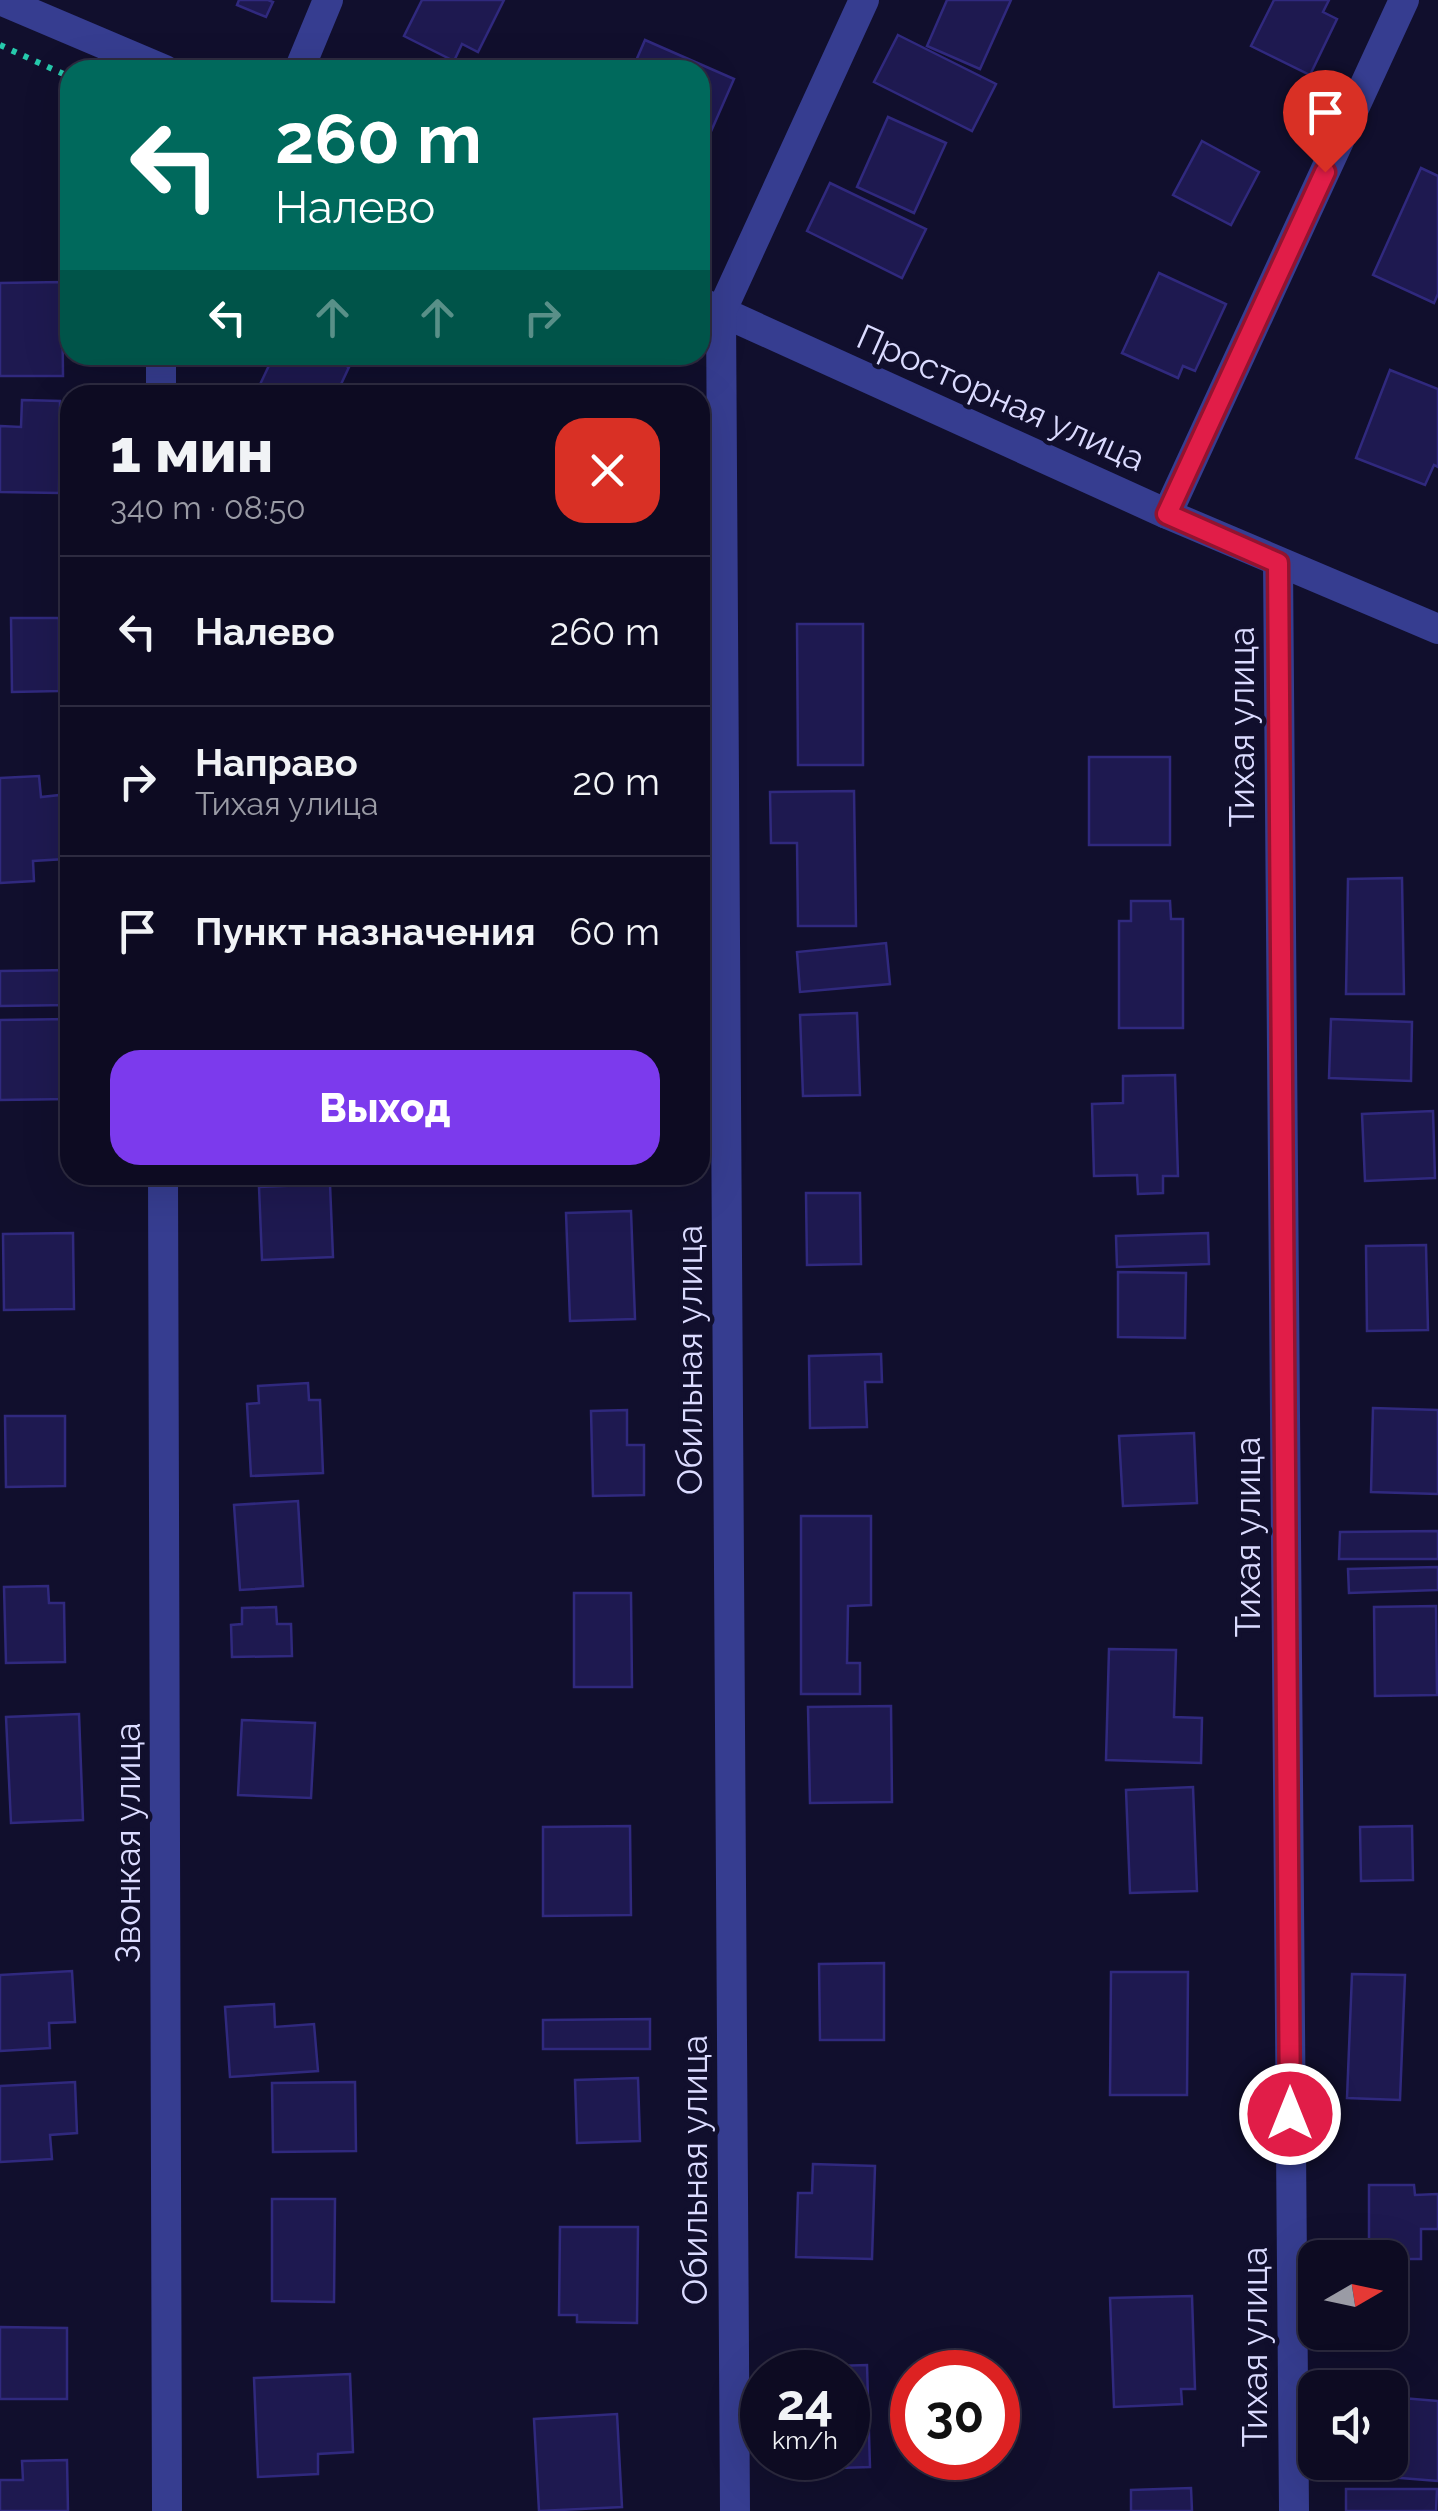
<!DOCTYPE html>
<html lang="ru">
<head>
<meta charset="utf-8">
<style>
  body { margin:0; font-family:Raleway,sans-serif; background:#16142a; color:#f1f3f6; height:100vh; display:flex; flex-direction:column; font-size:38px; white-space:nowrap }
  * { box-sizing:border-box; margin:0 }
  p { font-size:32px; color:#9a9ba5 }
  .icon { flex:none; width:55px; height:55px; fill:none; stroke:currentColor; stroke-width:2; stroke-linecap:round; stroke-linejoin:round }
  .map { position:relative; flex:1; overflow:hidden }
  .panel { position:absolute; left:60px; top:385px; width:650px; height:800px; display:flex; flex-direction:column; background:#0d0b22; border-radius:30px; box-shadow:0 10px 40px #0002,0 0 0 2px #2d2b40 }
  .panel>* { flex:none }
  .top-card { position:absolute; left:60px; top:60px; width:650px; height:305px; border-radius:30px; box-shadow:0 10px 40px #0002,0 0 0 2px #2d2b40; background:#00695c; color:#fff; overflow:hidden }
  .needle { width:65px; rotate:81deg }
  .controls { position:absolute; left:1298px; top:2240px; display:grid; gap:20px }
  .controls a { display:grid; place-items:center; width:110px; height:110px; border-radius:20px; background:#0d0b22; box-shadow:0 10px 40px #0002,0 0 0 2px #2d2b40; font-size:50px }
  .speed { position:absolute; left:740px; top:2350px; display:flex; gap:20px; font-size:50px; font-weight:700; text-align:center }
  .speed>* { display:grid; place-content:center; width:130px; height:130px; border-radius:50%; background:#0d0b22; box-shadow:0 10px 40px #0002,0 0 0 2px #2d2b40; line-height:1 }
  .speed small { font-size:25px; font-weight:400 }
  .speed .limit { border:15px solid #d22; background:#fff; color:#111 }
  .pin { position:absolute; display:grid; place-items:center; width:85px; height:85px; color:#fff; margin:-102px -42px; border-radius:50% 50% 50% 0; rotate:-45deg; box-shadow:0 0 10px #0007 }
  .pin .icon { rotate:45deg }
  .me { position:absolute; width:110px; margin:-55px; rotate:0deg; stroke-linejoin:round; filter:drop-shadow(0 0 8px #0008) }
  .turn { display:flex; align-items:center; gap:35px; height:210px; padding:0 50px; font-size:45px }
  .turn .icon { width:130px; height:130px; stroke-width:2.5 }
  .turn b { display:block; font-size:70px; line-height:85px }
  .lanes { display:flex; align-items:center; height:95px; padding:0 50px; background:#0003; justify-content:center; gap:50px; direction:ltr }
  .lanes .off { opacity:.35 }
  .round { display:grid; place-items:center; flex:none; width:105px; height:105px; border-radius:30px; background:#16142a }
  .summary { display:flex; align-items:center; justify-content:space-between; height:170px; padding:0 50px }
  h1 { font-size:60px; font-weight:800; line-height:75px }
  .button { display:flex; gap:20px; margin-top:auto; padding:20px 50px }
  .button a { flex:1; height:115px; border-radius:30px; background:#7c3aed; color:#fff; font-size:40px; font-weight:800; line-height:115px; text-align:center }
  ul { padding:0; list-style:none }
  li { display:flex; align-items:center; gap:30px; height:150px; padding:0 50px; border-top:2px solid #2d2b40 }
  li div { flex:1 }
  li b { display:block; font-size:38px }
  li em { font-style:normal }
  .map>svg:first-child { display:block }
  .building { fill:#1e1950; stroke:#30297e; stroke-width:2.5 }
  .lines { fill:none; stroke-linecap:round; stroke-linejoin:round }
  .path { stroke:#26c9ac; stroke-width:6; stroke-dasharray:5 8; stroke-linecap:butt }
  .street { stroke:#363d90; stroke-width:30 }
  .route-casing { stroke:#92132f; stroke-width:25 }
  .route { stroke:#e11d48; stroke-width:18 }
  .labels { text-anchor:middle; stroke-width:9; stroke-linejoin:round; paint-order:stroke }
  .street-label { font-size:35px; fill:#dbdbff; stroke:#110f2d }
</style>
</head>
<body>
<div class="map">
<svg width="1438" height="2511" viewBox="0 0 1438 2511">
  <rect width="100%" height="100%" fill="#110f2d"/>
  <g class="building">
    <polygon points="239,0 268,0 273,2 266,17 237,5"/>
    <polygon points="422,0 504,0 478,52 462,44 454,61 404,36"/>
    <polygon points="947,0 1011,0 980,69 927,46"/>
    <polygon points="1274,0 1329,0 1323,12 1337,19 1310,75 1251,46"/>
    <polygon points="898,35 996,84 972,131 874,82"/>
    <polygon points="645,40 734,79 702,152 700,70 632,70"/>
    <polygon points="888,117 946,143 914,213 857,187"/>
    <polygon points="1202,141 1259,172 1231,225 1173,195"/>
    <polygon points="1421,168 1438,176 1438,294 1434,303 1373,275"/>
    <polygon points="830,183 926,229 902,278 807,231"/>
    <polygon points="1159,273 1226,304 1195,371 1183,366 1178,378 1122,353"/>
    <polygon points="62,282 63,376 0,376 0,283"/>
    <polygon points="274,355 323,355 349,367 336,395 255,395"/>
    <polygon points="1390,370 1438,389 1438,467 1434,465 1425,485 1356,458"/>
    <polygon points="22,400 60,401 59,493 0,492 0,426 21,427"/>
    <polygon points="11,618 59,618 59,691 12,692"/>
    <polygon points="797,624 863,624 863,765 798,765"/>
    <rect x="1089" y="757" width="81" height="88"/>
    <polygon points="39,776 41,797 60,795 65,859 33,861 34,881 0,883 0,778"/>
    <polygon points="854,791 856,926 798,926 797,843 771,843 770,792"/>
    <polygon points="1402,878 1404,994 1346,994 1348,879"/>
    <polygon points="1131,901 1170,901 1171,919 1183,919 1183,1028 1119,1028 1119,921 1131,921"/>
    <polygon points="886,943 890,984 800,992 797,952"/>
    <polygon points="70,970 70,1005 0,1006 0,971"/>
    <polygon points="857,1013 860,1095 803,1096 800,1015"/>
    <polygon points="70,1019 70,1099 0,1100 0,1020"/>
    <polygon points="1331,1019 1412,1022 1411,1081 1329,1078"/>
    <polygon points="1175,1075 1178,1176 1163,1176 1163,1193 1138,1194 1137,1175 1094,1176 1092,1104 1123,1103 1123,1076"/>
    <polygon points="1433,1111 1435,1178 1365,1181 1362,1114"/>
    <polygon points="330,1184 333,1257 262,1260 259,1187"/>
    <polygon points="806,1193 860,1193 861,1264 807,1265"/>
    <polygon points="631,1211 635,1319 570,1321 566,1213"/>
    <polygon points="73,1233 74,1309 4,1310 3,1234"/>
    <polygon points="1208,1233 1209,1264 1117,1267 1116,1236"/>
    <polygon points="1426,1245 1428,1330 1367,1331 1366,1246"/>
    <polygon points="1118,1272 1186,1273 1185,1338 1118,1337"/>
    <polygon points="881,1354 882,1382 865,1382 867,1427 810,1428 809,1356"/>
    <polygon points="308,1383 309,1400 320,1400 323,1473 251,1476 247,1404 259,1403 258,1386"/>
    <polygon points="1373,1408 1438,1410 1438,1494 1371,1492"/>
    <polygon points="627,1410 627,1445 644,1445 644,1495 593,1496 591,1411"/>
    <polygon points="5,1416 65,1416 65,1486 6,1487"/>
    <polygon points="1194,1433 1197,1503 1123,1506 1119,1436"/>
    <polygon points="298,1501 303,1586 240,1590 234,1505"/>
    <polygon points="801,1516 871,1516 871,1605 848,1606 847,1663 860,1663 860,1694 801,1694"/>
    <polygon points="1438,1531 1438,1559 1339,1559 1340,1532"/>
    <polygon points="1438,1567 1438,1590 1349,1593 1348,1569"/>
    <polygon points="48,1586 49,1603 64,1603 65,1662 6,1663 4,1587"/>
    <polygon points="574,1593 631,1593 632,1687 574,1687"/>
    <polygon points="1436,1606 1437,1695 1375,1696 1374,1607"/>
    <polygon points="276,1607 277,1624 291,1624 292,1656 232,1657 231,1625 242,1624 242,1608"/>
    <polygon points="1109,1649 1176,1650 1174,1717 1202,1718 1201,1763 1106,1760"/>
    <polygon points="891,1706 892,1802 810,1803 808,1707"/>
    <polygon points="79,1714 83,1820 11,1823 6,1717"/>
    <polygon points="242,1720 315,1723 311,1798 238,1795"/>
    <polygon points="1193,1787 1197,1891 1130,1893 1126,1790"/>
    <polygon points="630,1826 631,1915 543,1916 543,1827"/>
    <polygon points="1412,1826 1413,1880 1361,1881 1360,1827"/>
    <polygon points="884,1963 884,2040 820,2040 819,1964"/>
    <polygon points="72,1971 75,2022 49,2023 50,2048 0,2051 0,1975"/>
    <polygon points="1111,1972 1188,1972 1187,2095 1110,2095"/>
    <polygon points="1352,1974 1405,1975 1400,2100 1347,2098"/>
    <polygon points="274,2004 275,2027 314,2024 318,2071 230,2077 225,2007"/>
    <polygon points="650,2019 650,2049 543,2049 543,2020"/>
    <polygon points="638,2078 640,2141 577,2143 575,2080"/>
    <polygon points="75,2082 77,2133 50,2135 52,2159 0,2162 0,2086"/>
    <polygon points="355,2082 356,2151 273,2152 272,2083"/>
    <polygon points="813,2164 875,2166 872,2259 796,2257 798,2193 812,2193"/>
    <polygon points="1369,2185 1414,2185 1415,2195 1438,2194 1438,2229 1421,2229 1421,2259 1407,2259 1407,2298 1390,2298 1390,2258 1369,2258"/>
    <polygon points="272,2199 335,2199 334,2302 272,2301"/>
    <polygon points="560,2227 638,2227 637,2323 577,2322 577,2315 559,2315"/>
    <polygon points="1192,2296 1195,2389 1181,2389 1182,2404 1114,2407 1110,2298"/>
    <polygon points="0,2327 67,2328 67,2399 0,2399"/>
    <polygon points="867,2365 870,2467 806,2469 806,2458 848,2458 848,2372 803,2372 802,2367"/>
    <polygon points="350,2374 353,2452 318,2454 318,2474 258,2477 254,2378"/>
    <polygon points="1390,2397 1438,2401 1438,2481 1376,2476 1377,2462 1390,2462"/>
    <polygon points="617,2414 622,2507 539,2511 534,2419"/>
    <polygon points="67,2460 68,2511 0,2511 0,2480 23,2480 22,2461"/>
    <polygon points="1191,2488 1192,2511 1131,2511 1131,2490"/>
    <polygon points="1346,2489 1437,2489 1436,2511 1346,2511"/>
  </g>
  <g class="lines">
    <polyline class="path" points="0,45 70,77"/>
    <g class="street">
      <polyline points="0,0 165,70"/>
      <polyline points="299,70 328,0"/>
      <polyline points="700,302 1167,514 1438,629"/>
      <polyline points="161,355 161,395"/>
      <polyline points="1167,514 1404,0"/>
      <polyline points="1278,563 1294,2511"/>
      <polyline points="163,1175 167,2511"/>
      <polyline points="735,2511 721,312 864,0"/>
    </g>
  </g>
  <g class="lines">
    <g class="route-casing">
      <polyline id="route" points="1290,2114 1278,563 1167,514 1325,172"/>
    </g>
    <use href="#route" class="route"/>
  </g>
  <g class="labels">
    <g class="street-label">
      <text transform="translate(1001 398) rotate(24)" y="12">Просторная улица</text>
      <text transform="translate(1242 727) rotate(-90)" y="12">Тихая улица</text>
      <text transform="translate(690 1360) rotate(-90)" y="12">Обильная улица</text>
      <text transform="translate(1248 1537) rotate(-90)" y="12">Тихая улица</text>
      <text transform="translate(128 1843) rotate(-90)" y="12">Звонкая улица</text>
      <text transform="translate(695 2170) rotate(-90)" y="12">Обильная улица</text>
      <text transform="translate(1255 2347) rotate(-90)" y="12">Тихая улица</text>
    </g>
  </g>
</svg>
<div class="controls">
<a><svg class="needle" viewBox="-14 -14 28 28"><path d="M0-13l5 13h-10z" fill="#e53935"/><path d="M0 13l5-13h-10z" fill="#9a9ba5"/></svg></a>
<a><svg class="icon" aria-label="sound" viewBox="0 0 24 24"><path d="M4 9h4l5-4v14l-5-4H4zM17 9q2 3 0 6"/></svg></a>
</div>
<div class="speed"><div>24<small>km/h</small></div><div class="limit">30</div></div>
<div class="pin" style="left:1325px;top:172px;background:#d93025"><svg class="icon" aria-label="arrive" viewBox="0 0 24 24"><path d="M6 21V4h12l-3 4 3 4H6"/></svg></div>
<svg class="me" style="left:1290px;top:2114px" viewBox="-20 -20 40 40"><circle r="17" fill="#e11d48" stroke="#fff" stroke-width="3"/><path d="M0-11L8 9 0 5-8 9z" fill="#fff"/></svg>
<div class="top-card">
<div class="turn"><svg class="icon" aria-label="left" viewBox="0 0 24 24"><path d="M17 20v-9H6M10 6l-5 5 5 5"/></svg><div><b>260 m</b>Налево</div></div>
<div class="lanes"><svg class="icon" aria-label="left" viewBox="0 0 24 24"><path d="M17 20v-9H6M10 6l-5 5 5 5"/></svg><svg class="icon off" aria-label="ahead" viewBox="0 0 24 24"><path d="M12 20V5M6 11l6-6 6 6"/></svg><svg class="icon off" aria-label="ahead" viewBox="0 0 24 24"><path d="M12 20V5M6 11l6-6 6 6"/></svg><svg class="icon off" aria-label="right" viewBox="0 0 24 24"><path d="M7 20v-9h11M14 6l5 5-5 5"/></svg></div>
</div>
<section class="panel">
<div class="summary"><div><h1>1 мин</h1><p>340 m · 08:50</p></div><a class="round" style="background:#d93025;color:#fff"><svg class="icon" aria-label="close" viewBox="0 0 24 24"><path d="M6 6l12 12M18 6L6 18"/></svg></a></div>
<ul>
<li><svg class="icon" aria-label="left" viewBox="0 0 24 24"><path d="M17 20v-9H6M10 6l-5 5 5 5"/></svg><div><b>Налево</b></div><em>260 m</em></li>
<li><svg class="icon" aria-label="right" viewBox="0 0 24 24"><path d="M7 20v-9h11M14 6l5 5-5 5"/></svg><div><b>Направо</b><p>Тихая улица</p></div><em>20 m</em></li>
<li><svg class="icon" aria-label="arrive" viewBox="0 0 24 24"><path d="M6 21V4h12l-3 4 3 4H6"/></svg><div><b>Пункт назначения</b></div><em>60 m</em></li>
</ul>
<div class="button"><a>Выход</a></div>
</section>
</div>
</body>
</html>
